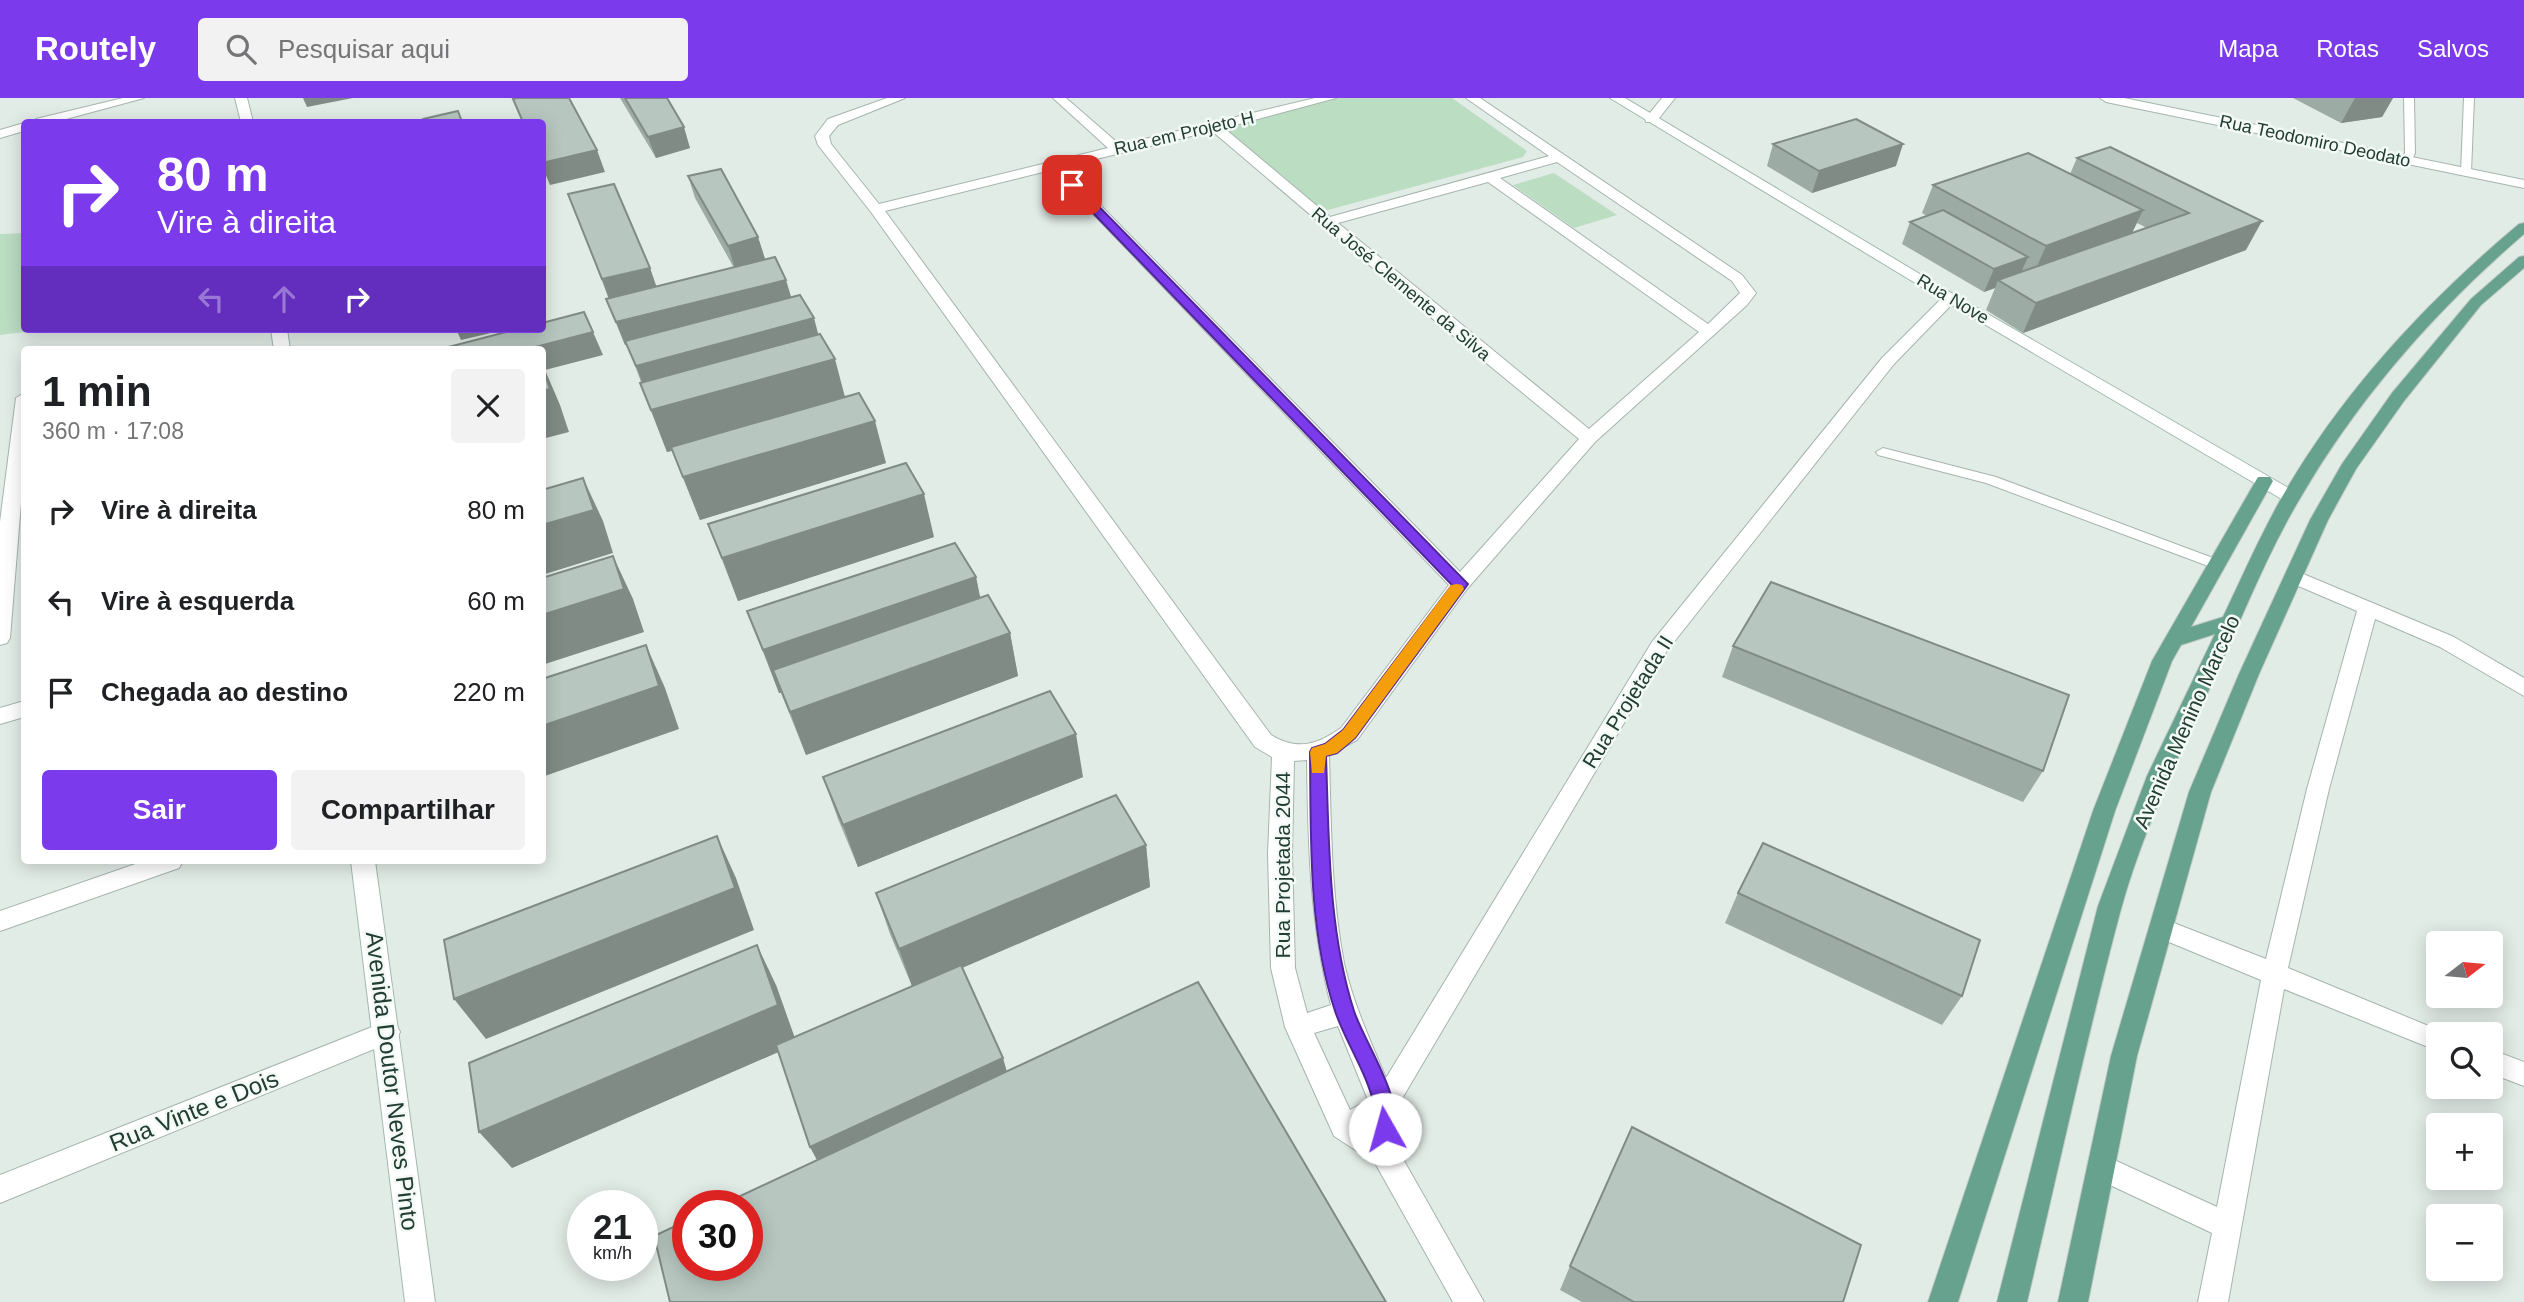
<!DOCTYPE html>
<html lang="pt">
<head>
<meta charset="utf-8">
<style>
  body { margin:0; font-family:Arial,sans-serif; background:#f2f2f2; color:#202124; height:100vh; display:flex; flex-direction:column; font-size:26px; white-space:nowrap }
  * { box-sizing:border-box; margin:0 }
  p { font-size:23px; color:#757577 }
  .icon { flex:none; width:38px; height:38px; fill:none; stroke:currentColor; stroke-width:2; stroke-linecap:round; stroke-linejoin:round }
  .map { position:relative; flex:1; overflow:hidden }
  .sheet { position:absolute; left:21px; top:248px; width:525px; height:518px; display:flex; flex-direction:column; background:#fff; border-radius:7px; box-shadow:0 4px 18px #0003 }
  .sheet>* { flex:none }
  .banner { position:absolute; left:21px; top:21px; width:525px; height:214px; border-radius:7px; box-shadow:0 4px 18px #0003; background:#7c3aed; color:#fff; overflow:hidden }
  .needle { width:46px; rotate:74deg }
  .tools { position:absolute; left:2426px; top:833px; display:grid; gap:14px }
  .tools a { display:grid; place-items:center; width:77px; height:77px; border-radius:7px; background:#fff; box-shadow:0 4px 18px #0003; font-size:35px }
  .speed { position:absolute; left:567px; top:1092px; display:flex; gap:14px; font-size:35px; font-weight:700; text-align:center }
  .speed>* { display:grid; place-content:center; width:91px; height:91px; border-radius:50%; background:#fff; box-shadow:0 4px 18px #0003; line-height:1 }
  .speed small { font-size:18px; font-weight:400 }
  .speed .limit { border:10px solid #d22; background:#fff; color:#111 }
  .pin { position:absolute; display:grid; place-items:center; width:60px; height:60px; color:#fff; margin:-30px; border-radius:14px; box-shadow:0 4px 10px #0006 }
  .me { position:absolute; width:77px; margin:-38px; rotate:353deg; stroke-linejoin:round; filter:drop-shadow(0 0 5px #0008) }
  .turn { display:flex; align-items:center; gap:24px; height:147px; padding:0 21px; font-size:32px }
  .turn .icon { width:91px; height:91px; stroke-width:2.5 }
  .turn b { display:block; font-size:49px; line-height:60px }
  .lanes { display:flex; align-items:center; height:66px; padding:0 21px; background:#0003; justify-content:center; gap:35px; direction:ltr }
  .lanes .off { opacity:.35 }
  .round { display:grid; place-items:center; flex:none; width:74px; height:74px; border-radius:7px; background:#f2f2f2 }
  .headline { display:flex; align-items:center; justify-content:space-between; height:119px; padding:0 21px }
  h1 { font-size:42px; font-weight:800; line-height:52px }
  .primary-button { display:flex; gap:14px; margin-top:auto; padding:14px 21px }
  .primary-button a { flex:1; height:80px; border-radius:7px; background:#7c3aed; color:#fff; font-size:28px; font-weight:800; line-height:80px; text-align:center }
  .primary-button a+a { background:#f2f2f2; color:#202124 }
  ul { padding:0; list-style:none }
  li { display:flex; align-items:center; gap:21px; height:91px; padding:0 21px }
  li div { flex:1 }
  li b { display:block; font-size:26px }
  li em { font-style:normal }
  header { display:flex; align-items:center; gap:42px; box-sizing:border-box; height:98px; padding:0 35px; background:#7c3aed; color:#fff }
  header strong { font-size:33px }
  nav { display:flex; gap:38px; margin-inline-start:auto; font-size:24px }
  .search { width:490px; height:63px; background:#f2f2f2; display:flex; align-items:center; gap:18px; box-sizing:border-box; padding:0 24px; border-radius:7px; color:#757577; font-size:26px }
  .map>svg:first-child { display:block }
  .green { fill:#bbddc2 }
  .lines { fill:none; stroke-linecap:round; stroke-linejoin:round }
  .lane-casing { stroke:#a5b4ae; stroke-width:2 }
  .street-casing { stroke:#a5b4ae; stroke-width:2 }
  .secondary-casing { stroke:#a0b8ae; stroke-width:2 }
  .primary-casing { stroke:#c1c9c6; stroke-width:2 }
  .lane { fill:#fff; fill-rule:evenodd }
  .street { fill:#fff; fill-rule:evenodd }
  .secondary { fill:#fff; fill-rule:evenodd }
  .primary { fill:#67a28e; fill-rule:evenodd }
  .wall { fill:#9daba5; fill-rule:evenodd }
  .shaded-wall { fill:#808b86 }
  .building { fill:#b7c7c0; stroke:#808b86; stroke-width:2 }
  .route { fill:#7c3aed; stroke:#51269a; stroke-width:2 }
  .slow { fill:#f59e0b }
  .labels { text-anchor:middle; stroke-width:5; stroke-linejoin:round; paint-order:stroke }
  .far-street-label { font-size:18px; fill:#223d34; stroke:#f3f9f5 }
  .street-label { font-size:21px; fill:#223d34; stroke:#f3f9f5 }
  .near-street-label { font-size:24px; fill:#223d34; stroke:#f3f9f5 }
</style>
</head>
<body>
<header>
<strong>Routely</strong>
<div class="search"><svg class="icon" aria-label="search" viewBox="0 0 24 24"><circle cx="10" cy="10" r="6"/><path d="M15 15l6 6"/></svg>Pesquisar aqui</div>
<nav><a>Mapa</a><a>Rotas</a><a>Salvos</a></nav>
</header>
<div class="map">
<svg width="2524" height="1204" viewBox="0 0 2524 1204">
  <rect width="100%" height="100%" fill="#e2ece7"/>
  <g class="green">
    <polygon points="1326,0 1452,0 1527,53 1523,59 1328,112 1310,109 1220,33 1225,24"/>
    <polygon points="1554,75 1617,117 1574,130 1513,87"/>
    <polygon points="24,135 24,231 49,231 0,237 0,136"/>
  </g>
  <g class="lines">
    <g class="lane-casing">
      <g id="lane">
        <polygon points="2404,0 2414,0 2415,55 2411,64 2407,65 2402,62 2405,55"/>
        <polygon points="2464,0 2474,0 2471,74 2466,77 2461,74"/>
        <polygon points="1883,350 1996,379 2221,463 2223,466 2221,469 2211,469 1986,385 1878,357 1876,354"/>
      </g>
    </g>
    <g class="street-casing">
      <g id="street">
        <polygon points="123,0 144,0 55,24 35,24 36,21"/>
        <path d="M887 0H905L838 27 829 38 831 46 879 106 1108 50 1053 0H1066L1120 47 1315 0H1336L1224 30 1330 119 1549 58 1466 0H1480L1742 177 1756 195 1747 207 1595 344 1467 491 1357 642 1329 657C1331 726 1331 797 1344 865 1353 905 1370 942 1386 980L1652 544 1882 260 1945 197H1955L1958 200 1894 266 1666 554 1397 1009 1399 1054 1484 1204H1453L1375 1065 1334 1038 1285 929 1271 870 1268 756 1272 659 1255 649 871 114 818 47 815 38 828 21ZM1212 33 1440 227 1579 341 1460 474 1063 69ZM1557 64 1732 183 1740 195 1708 226 1500 80ZM1051 72 1449 487 1341 630C1317 647 1297 653 1271 637L885 113ZM1488 84 1699 234 1589 331 1338 125ZM1307 662C1308 745 1310 827 1331 907L1307 915 1295 870 1292 756 1294 663ZM1338 928 1368 1002 1350 1012 1314 935Z"/>
        <polygon points="1662,0 1675,0 1656,24 1646,24 1645,21"/>
        <polygon points="2100,0 2124,0 2524,82 2524,90 2106,4"/>
        <polygon points="24,25 24,33 0,40 0,32"/>
        <polygon points="24,295 24,368 10,540 7,545 0,547 0,424 16,300"/>
        <polygon points="2296,473 2454,539 2524,580 2524,598 2440,549 2375,521 2329,691 2288,870 2448,936 2438,936 2438,953 2284,891 2228,1204 2198,1204 2212,1135 2091,1078 2087,1069 2091,1060 2101,1056 2217,1109 2261,882 2152,837 2149,830 2152,823 2161,820 2266,861 2307,691 2357,513 2289,484 2286,479 2289,474"/>
        <polygon points="24,603 24,619 0,626 0,610"/>
        <polygon points="144,763 183,763 179,770 0,833 0,813"/>
        <polygon points="387,923 396,926 400,934 396,942 0,1105 0,1077"/>
        <polygon points="2490,951 2524,964 2524,988 2490,975"/>
      </g>
    </g>
    <g class="secondary-casing">
      <g id="secondary">
        <polygon points="235,0 247,0 253,24 241,24"/>
        <polygon points="1610,0 1625,0 1955,197 2297,395 2300,399 2291,405 2285,403 1945,203"/>
        <polygon points="271,231 287,231 290,252 274,252"/>
        <polygon points="351,763 375,763 435,1204 405,1204"/>
      </g>
    </g>
    <g class="primary-casing">
      <g id="primary">
        <path d="M2524 125V136C2437 211 2360 298 2302 397 2267 455 2242 520 2214 581 2180 655 2143 732 2121 811 2086 941 2058 1073 2027 1204H1997L2098 808 2147 678 2215 536 2181 547 2172 563 2115 713 1958 1204H1928L2093 713 2152 563 2258 379H2270L2273 383 2191 529 2223 519C2242 479 2260 438 2282 399 2342 294 2427 203 2519 126Z"/>
        <polygon points="2524,158 2524,170 2481,207 2404,303 2356,371 2328,422 2259,576 2211,694 2137,958 2088,1204 2058,1204 2111,958 2189,694 2239,576 2310,422 2342,366 2392,295 2471,201 2519,159"/>
      </g>
    </g>
    <use href="#lane" class="lane"/>
    <use href="#street" class="street"/>
    <use href="#secondary" class="secondary"/>
    <use href="#primary" class="primary"/>
  </g>
  <g class="wall">
    <polygon points="620,0 667,0 690,50 656,60"/>
    <polygon points="2293,0 2393,0 2382,19 2341,25"/>
    <polygon points="1773,46 1896,68 1812,95 1767,68"/>
    <path d="M2110 49 2246 152 2023 235 1986 212 1995 190 1984 194 1902 146 1910 124 1927 118 1922 115 1933 87 2070 76 2077 60ZM2137 125 2147 130 2132 135Z"/>
    <polygon points="688,78 758,139 765,161 756,164 791,200 818,237 845,299 886,365 700,422 672,353 667,354 640,285 641,284 627,246 625,247 606,201 609,201 568,96 650,170 656,189 734,170 695,100"/>
    <polygon points="708,426 934,439 738,503"/>
    <polygon points="976,479 980,500 1010,535 1018,578 806,657 781,595 779,595 747,513"/>
    <polygon points="1733,548 2043,673 2023,704 1722,579"/>
    <polygon points="823,679 1083,679 858,769 838,721"/>
    <polygon points="1146,747 1150,789 962,870 817,1062 810,1049 778,954 512,1070 776,887 794,939 912,888 890,836 876,795"/>
    <polygon points="1738,795 1962,898 1942,927 1725,825"/>
    <polygon points="1570,1168 1843,1204 1582,1204 1560,1192"/>
  </g>
  <g class="shaded-wall">
    <polygon points="303,0 353,0 307,9"/>
    <polygon points="2355,0 2393,0 2382,19 2341,25"/>
    <polygon points="684,29 690,50 656,60 648,39"/>
    <polygon points="1903,46 1896,68 1812,95 1819,73"/>
    <polygon points="597,52 605,74 550,87 542,68 542,65"/>
    <polygon points="2143,112 2129,141 2033,177 2046,148"/>
    <polygon points="2262,123 2246,152 2023,235 2036,205"/>
    <polygon points="758,139 765,161 735,171 728,148"/>
    <polygon points="2028,159 2018,181 1998,182 1995,190 1984,194 1994,171"/>
    <polygon points="650,170 658,193 610,204 602,181"/>
    <polygon points="786,182 793,205 625,247 616,224"/>
    <polygon points="814,220 825,262 652,310 636,268"/>
    <polygon points="456,231 508,231 461,242"/>
    <polygon points="593,234 603,257 545,272 560,307 569,334 542,341 542,252 524,252"/>
    <polygon points="835,261 846,303 667,354 651,312"/>
    <polygon points="875,323 886,365 700,422 683,379"/>
    <polygon points="583,380 603,423 613,455 542,477 542,427"/>
    <polygon points="924,396 934,439 738,503 722,460"/>
    <polygon points="613,458 633,501 644,534 542,567 542,517"/>
    <polygon points="976,479 985,523 773,572 781,595 779,595 763,552"/>
    <polygon points="1010,535 1018,578 806,657 790,614"/>
    <polygon points="646,547 665,590 679,631 542,679 542,628"/>
    <polygon points="1076,636 1083,679 858,769 843,727"/>
    <polygon points="717,738 736,780 754,832 486,941 454,901"/>
    <polygon points="1146,747 1150,789 913,891 899,851"/>
    <polygon points="757,847 776,887 797,946 512,1070 479,1034"/>
    <polygon points="1003,960 1009,981 821,1069 810,1049"/>
  </g>
  <g class="building">
    <polygon points="518,0 569,0 597,52 542,65 542,24 523,24 513,1"/>
    <polygon points="625,0 667,0 684,29 648,39"/>
    <polygon points="458,13 462,24 424,24 423,21"/>
    <polygon points="1856,21 1903,46 1819,73 1773,46"/>
    <polygon points="2110,49 2262,123 2036,205 1998,182 2189,115 2077,60"/>
    <polygon points="2028,55 2143,112 2046,148 1933,87"/>
    <polygon points="721,71 758,139 728,148 688,78"/>
    <polygon points="614,86 650,170 602,181 568,96"/>
    <polygon points="1943,112 2028,159 1994,171 1910,124"/>
    <polygon points="775,159 786,182 616,224 606,201"/>
    <polygon points="800,197 814,220 636,268 625,243"/>
    <polygon points="584,214 593,234 524,252 437,252 518,231 542,231 542,225"/>
    <polygon points="820,236 835,261 651,312 640,285"/>
    <polygon points="542,267 550,291 542,293"/>
    <polygon points="859,295 875,323 683,379 671,349"/>
    <polygon points="906,365 924,396 722,460 708,426"/>
    <polygon points="583,380 594,412 542,427 542,392"/>
    <polygon points="955,445 976,479 763,552 747,513"/>
    <polygon points="613,458 624,491 542,517 542,480"/>
    <polygon points="1771,484 2069,597 2043,673 1733,548"/>
    <polygon points="988,497 1010,535 790,614 773,572"/>
    <polygon points="646,547 659,588 542,628 542,581"/>
    <polygon points="1050,593 1076,636 843,727 823,679"/>
    <polygon points="1116,697 1146,747 899,851 876,795"/>
    <polygon points="717,738 735,790 454,901 444,842"/>
    <polygon points="1763,745 1980,842 1962,898 1738,795"/>
    <polygon points="757,847 778,907 479,1034 469,965"/>
    <polygon points="961,867 1003,960 810,1049 776,947"/>
    <polygon points="1198,884 1386,1204 670,1204 654,1138 688,1122 688,1167 747,1167 747,1108 719,1108"/>
    <polygon points="1632,1029 1861,1147 1843,1204 1634,1204 1570,1168"/>
  </g>
  <path class="route" d="M1068 85H1076L1468 486 1355 640 1337 655 1326 658C1329 742 1328 832 1354 913 1365 946 1407 1005 1392 1038L1385 1041 1377 1038C1373 1028 1376 1018 1374 1007 1368 977 1345 943 1335 913 1308 831 1311 739 1310 654L1312 650 1325 646 1343 632 1452 487 1068 89Z"/>
  <polygon class="slow" points="1457,486 1462,487 1464,491 1462,494 1355,640 1337,655 1326,658 1324,675 1312,675 1310,654 1312,650 1325,646 1343,632 1451,487"/>
  <g class="labels">
    <g class="far-street-label">
      <text transform="translate(1184 35) rotate(-13)" y="6">Rua em Projeto H</text>
      <text transform="translate(2315 43) rotate(12)" y="6">Rua Teodomiro Deodato</text>
      <text transform="translate(1401 186) rotate(40)" y="6">Rua José Clemente da Silva</text>
      <text transform="translate(1953 201) rotate(31)" y="6">Rua Nove</text>
    </g>
    <g class="street-label">
      <text transform="translate(1628 604) rotate(-58)" y="7">Rua Projetada II</text>
      <text transform="translate(2187 624) rotate(-66)" y="7">Avenida Menino Marcelo</text>
      <text transform="translate(1283 767) rotate(-90)" y="7">Rua Projetada 2044</text>
    </g>
    <g class="near-street-label">
      <text transform="translate(392 983) rotate(83)" y="8">Avenida Doutor Neves Pinto</text>
      <text transform="translate(194 1013) rotate(-22)" y="8">Rua Vinte e Dois</text>
    </g>
  </g>
</svg>
<div class="tools">
<a><svg class="needle" viewBox="-14 -14 28 28"><path d="M0-13l5 13h-10z" fill="#e53935"/><path d="M0 13l5-13h-10z" fill="#757577"/></svg></a>
<a><svg class="icon" aria-label="search" viewBox="0 0 24 24"><circle cx="10" cy="10" r="6"/><path d="M15 15l6 6"/></svg></a>
<a>+</a>
<a>−</a>
</div>
<div class="speed"><div>21<small>km/h</small></div><div class="limit">30</div></div>
<div class="pin" style="left:1072px;top:87px;background:#d93025"><svg class="icon" aria-label="arrive" viewBox="0 0 24 24"><path d="M6 21V4h12l-3 4 3 4H6"/></svg></div>
<svg class="me" style="left:1385px;top:1031px" viewBox="-20 -20 40 40"><circle r="19" fill="#fff"/><path d="M0-13L10 11 0 6-10 11z" fill="#7c3aed"/></svg>
<div class="banner">
<div class="turn"><svg class="icon" aria-label="right" viewBox="0 0 24 24"><path d="M7 20v-9h11M14 6l5 5-5 5"/></svg><div><b>80 m</b>Vire à direita</div></div>
<div class="lanes"><svg class="icon off" aria-label="left" viewBox="0 0 24 24"><path d="M17 20v-9H6M10 6l-5 5 5 5"/></svg><svg class="icon off" aria-label="ahead" viewBox="0 0 24 24"><path d="M12 20V5M6 11l6-6 6 6"/></svg><svg class="icon" aria-label="right" viewBox="0 0 24 24"><path d="M7 20v-9h11M14 6l5 5-5 5"/></svg></div>
</div>
<section class="sheet">
<div class="headline"><div><h1>1 min</h1><p>360 m · 17:08</p></div><a class="round"><svg class="icon" aria-label="close" viewBox="0 0 24 24"><path d="M6 6l12 12M18 6L6 18"/></svg></a></div>
<ul>
<li><svg class="icon" aria-label="right" viewBox="0 0 24 24"><path d="M7 20v-9h11M14 6l5 5-5 5"/></svg><div><b>Vire à direita</b></div><em>80 m</em></li>
<li><svg class="icon" aria-label="left" viewBox="0 0 24 24"><path d="M17 20v-9H6M10 6l-5 5 5 5"/></svg><div><b>Vire à esquerda</b></div><em>60 m</em></li>
<li><svg class="icon" aria-label="arrive" viewBox="0 0 24 24"><path d="M6 21V4h12l-3 4 3 4H6"/></svg><div><b>Chegada ao destino</b></div><em>220 m</em></li>
</ul>
<div class="primary-button"><a>Sair</a><a>Compartilhar</a></div>
</section>
</div>
</body>
</html>
